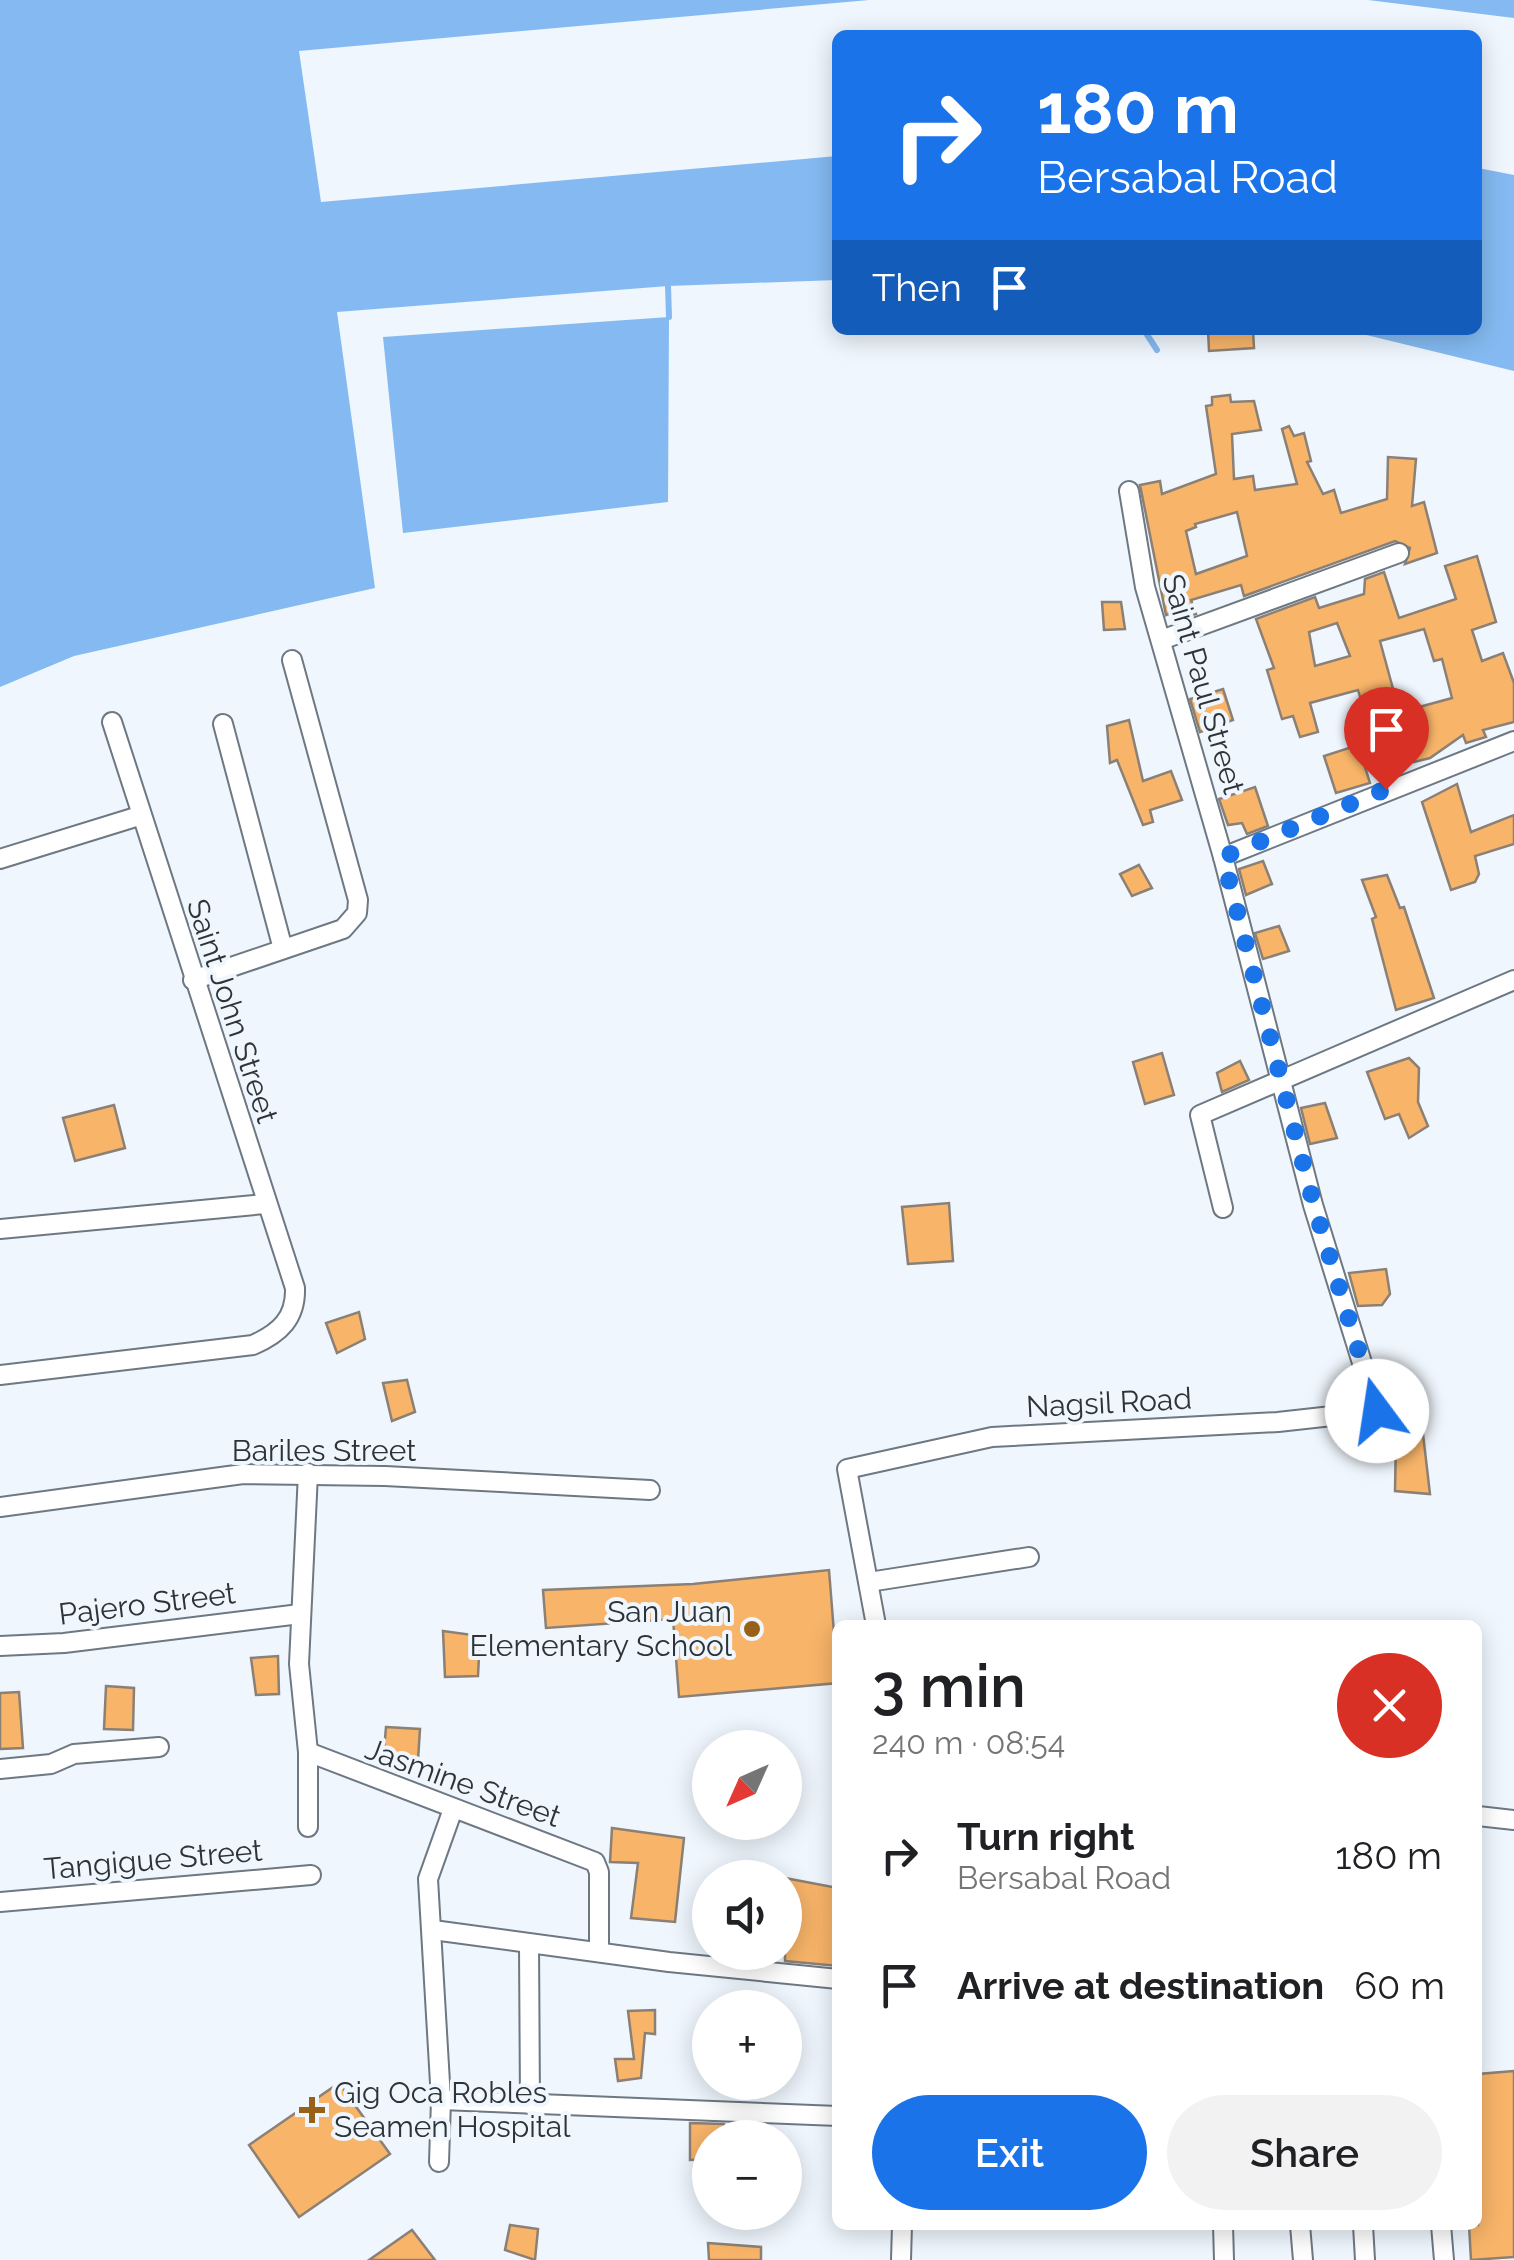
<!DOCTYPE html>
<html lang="en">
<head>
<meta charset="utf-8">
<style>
  body { margin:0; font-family:Raleway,sans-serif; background:#f2f2f2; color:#202124; height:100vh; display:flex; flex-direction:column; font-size:38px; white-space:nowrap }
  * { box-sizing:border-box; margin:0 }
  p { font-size:32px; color:#757577 }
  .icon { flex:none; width:55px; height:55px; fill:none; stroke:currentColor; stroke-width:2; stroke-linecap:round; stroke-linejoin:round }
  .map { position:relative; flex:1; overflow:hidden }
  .side { position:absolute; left:832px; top:1620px; width:650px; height:610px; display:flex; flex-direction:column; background:#fff; border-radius:15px; box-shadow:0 5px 25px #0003 }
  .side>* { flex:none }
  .top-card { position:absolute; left:832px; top:30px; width:650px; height:305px; border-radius:15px; box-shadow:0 5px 25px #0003; background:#1a73e8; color:#fff; overflow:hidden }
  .needle { width:65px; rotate:225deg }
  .fabs { position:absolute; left:692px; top:1730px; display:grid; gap:20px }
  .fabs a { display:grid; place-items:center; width:110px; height:110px; border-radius:50%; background:#fff; box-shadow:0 5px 25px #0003; font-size:50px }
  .pin { position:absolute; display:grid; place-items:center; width:85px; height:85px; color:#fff; margin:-102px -42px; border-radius:50% 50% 50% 0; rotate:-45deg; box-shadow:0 0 10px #0007 }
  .pin .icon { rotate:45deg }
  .me { position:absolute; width:110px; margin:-55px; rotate:346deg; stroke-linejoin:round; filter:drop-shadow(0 0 8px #0008) }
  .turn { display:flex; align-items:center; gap:35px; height:210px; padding:0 40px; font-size:45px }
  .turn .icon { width:130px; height:130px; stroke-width:2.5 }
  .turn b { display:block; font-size:70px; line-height:85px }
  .then { display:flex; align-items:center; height:95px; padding:0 40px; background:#0003; gap:20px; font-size:38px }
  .round { display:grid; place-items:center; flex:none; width:105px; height:105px; border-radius:52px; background:#f2f2f2 }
  .summary { display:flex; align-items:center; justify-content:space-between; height:170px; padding:0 40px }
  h1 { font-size:60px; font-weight:600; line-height:75px }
  .action { display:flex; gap:20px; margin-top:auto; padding:20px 40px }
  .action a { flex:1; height:115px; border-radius:60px; background:#1a73e8; color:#fff; font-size:40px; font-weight:600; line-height:115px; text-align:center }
  .action a+a { background:#f2f2f2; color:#202124 }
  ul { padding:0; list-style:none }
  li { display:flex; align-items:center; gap:30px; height:130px; padding:0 40px }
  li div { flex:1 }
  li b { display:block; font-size:38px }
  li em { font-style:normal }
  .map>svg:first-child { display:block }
  .water { fill:#84baf1 }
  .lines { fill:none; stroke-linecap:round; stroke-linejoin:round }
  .stream { stroke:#84baf1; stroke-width:6 }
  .building { fill:#f8b469; stroke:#8b8075; stroke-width:2.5; fill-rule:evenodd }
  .minor-casing { stroke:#6d7883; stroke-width:22 }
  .minor { stroke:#fff; stroke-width:18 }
  .route { stroke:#1a73e8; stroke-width:18; stroke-dasharray:0 32.4 }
  .poi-dot { fill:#97611a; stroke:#eff6fd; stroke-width:4 }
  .labels { text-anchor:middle; stroke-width:8; stroke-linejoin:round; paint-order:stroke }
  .street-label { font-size:30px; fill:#2e3337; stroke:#eff6fd }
  .poi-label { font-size:30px; fill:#2e3337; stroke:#eff6fd; text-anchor:end }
</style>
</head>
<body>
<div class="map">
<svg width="1514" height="2260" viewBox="0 0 1514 2260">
  <rect width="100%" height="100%" fill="#eff6fd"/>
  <g class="water">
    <polygon points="0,0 869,0 299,51 321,202 837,156 837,280 668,286 337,312 375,588 74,656 0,687"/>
    <polygon points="1368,0 1514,0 1514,18"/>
    <polygon points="1478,168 1514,175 1514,371 1346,330 1478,330"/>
    <polygon points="669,317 668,502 403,533 383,337"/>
  </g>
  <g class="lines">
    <g class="stream">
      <polyline points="668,286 669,317"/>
      <polyline points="1144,330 1157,350"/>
    </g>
  </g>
  <g class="building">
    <polygon points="1208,330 1253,330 1254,348 1209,351"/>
    <path d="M1230 395 1231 402 1254 401 1261 430 1232 434 1234 479 1253 476 1255 490 1297 484 1282 429 1289 426 1294 436 1304 433 1311 461 1307 462 1323 494 1334 490 1341 513 1387 499 1388 457 1416 459 1412 506 1424 502 1437 553 1405 564 1410 548 1395 541 1244 596 1241 585 1191 600 1196 614 1175 621 1172 613 1166 615 1140 485 1160 481 1162 494 1216 474 1206 406 1212 405V397ZM1237 512 1247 556 1196 574 1186 531 1196 527 1195 524Z"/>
    <path d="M1477 556 1496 622 1472 630 1482 661 1503 653 1514 683V722L1483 730 1486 737 1466 743 1463 735 1430 758 1414 762 1401 712 1452 698 1442 659 1434 661 1424 629 1380 641 1402 722 1370 731 1358 690 1310 703 1318 732 1300 737 1293 716 1282 719 1267 670 1274 668 1256 619 1315 597 1319 608 1364 594 1365 579 1384 572 1399 618 1456 599 1445 566ZM1337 623 1350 656 1315 666 1309 632Z"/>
    <polygon points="1102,602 1121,602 1125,629 1104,630"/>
    <polygon points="1223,689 1233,720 1200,732 1190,699"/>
    <polygon points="1129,720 1143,781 1171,771 1182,800 1150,810 1153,822 1143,825 1117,760 1110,763 1107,726"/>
    <polygon points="1358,745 1370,783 1336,793 1324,756"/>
    <polygon points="1457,784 1471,832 1514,815 1514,844 1475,856 1479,874 1475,882 1451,890 1422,802"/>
    <polygon points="1255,787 1268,826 1247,834 1242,823 1228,825 1219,799"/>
    <polygon points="1263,861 1272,884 1246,895 1239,869"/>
    <polygon points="1139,865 1152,888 1132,896 1120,874"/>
    <polygon points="1387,875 1400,908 1404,907 1434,998 1396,1010 1372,919 1376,917 1362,880"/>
    <polygon points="1279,926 1289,951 1263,959 1255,933"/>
    <polygon points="1162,1053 1174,1095 1145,1104 1133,1062"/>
    <polygon points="1409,1058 1419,1068 1418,1102 1428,1126 1409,1138 1399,1114 1385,1119 1367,1072"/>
    <polygon points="1240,1061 1249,1080 1222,1092 1217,1073"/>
    <polygon points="1325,1103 1337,1138 1310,1144 1301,1108"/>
    <polygon points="114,1105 125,1148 75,1161 63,1118"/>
    <polygon points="949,1203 953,1261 908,1264 902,1207"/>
    <polygon points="1386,1269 1390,1294 1382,1305 1358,1306 1349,1273"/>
    <polygon points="359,1312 365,1339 337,1353 326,1323"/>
    <polygon points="407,1380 415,1412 392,1421 383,1383"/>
    <polygon points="1423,1434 1430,1494 1395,1491 1396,1437"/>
    <polygon points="829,1570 838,1683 679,1697 673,1619 546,1628 543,1590 693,1584"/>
    <polygon points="443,1631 480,1636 478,1676 445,1677"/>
    <polygon points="278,1656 279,1694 256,1695 251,1658"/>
    <polygon points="106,1686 134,1688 133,1730 104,1729"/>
    <polygon points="19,1692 23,1748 0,1749 0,1693"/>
    <polygon points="386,1727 420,1729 418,1760 384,1750"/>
    <polygon points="612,1828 684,1838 675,1922 631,1918 638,1863 610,1862"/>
    <polygon points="785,1878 838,1888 838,1966 785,1961"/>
    <polygon points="655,2010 655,2034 645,2033 641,2078 618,2081 615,2059 634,2059 628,2011"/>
    <polygon points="1514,2071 1514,2257 1471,2260 1469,2225 1478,2225 1478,2074"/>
    <polygon points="339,2083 390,2154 299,2217 249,2145"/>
    <polygon points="690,2123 724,2124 725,2138 710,2138 710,2159 690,2160"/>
    <polygon points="510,2225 538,2229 535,2260 505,2250"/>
    <polygon points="412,2230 435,2260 369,2260"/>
    <polygon points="708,2243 761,2247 761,2260 709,2260"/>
  </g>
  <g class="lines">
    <g class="minor-casing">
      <g id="minor">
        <polyline points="1164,639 1399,553"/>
        <polyline points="223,724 283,949"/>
        <polyline points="1223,857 1514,741"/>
        <polyline points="0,859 139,816"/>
        <polyline points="193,980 343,929 357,913 358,900 292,660"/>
        <polyline points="1223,1208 1200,1115 1514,980"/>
        <polyline points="0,1229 265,1204"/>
        <path d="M0 1375 253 1345C280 1333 296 1318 295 1288L112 722"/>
        <polyline points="308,1473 299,1664 308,1752 308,1827"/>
        <polyline points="0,1507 243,1474 385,1476 650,1490"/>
        <polyline points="869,1582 1029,1557"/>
        <polyline points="876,1625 847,1469 992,1437 1278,1422 1377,1411 1313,1205 1223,857 1145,587 1129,491"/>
        <polyline points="0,1646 64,1643 300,1614"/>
        <polyline points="308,1752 595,1862 599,1872 599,1952"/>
        <polyline points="0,1769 51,1764 74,1754 159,1747"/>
        <polyline points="1478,1816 1514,1820"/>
        <polyline points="0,1902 311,1875"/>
        <polyline points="433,1930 669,1962 838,1979"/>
        <polyline points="529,1944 530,2104"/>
        <polyline points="441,2100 838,2116"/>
        <polyline points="439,2162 441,2100 428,1879 453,1809"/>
        <polyline points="1223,2225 1224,2260"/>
        <polyline points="1300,2225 1303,2260"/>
        <polyline points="1363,2225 1365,2260"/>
        <polyline points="1441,2225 1444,2260"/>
        <polyline points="901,2260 902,2225"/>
      </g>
    </g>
    <use href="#minor" class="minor"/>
  </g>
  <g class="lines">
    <polyline class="route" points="1377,1411 1314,1205 1223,857 1386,789"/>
  </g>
  <g class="poi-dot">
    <circle cx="752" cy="1629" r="10"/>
    <path d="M307 2095h10v10h10v10h-10v10h-10v-10h-10v-10h10z"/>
  </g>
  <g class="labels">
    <g class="street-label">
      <text transform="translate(1203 684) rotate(74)" y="10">Saint Paul Street</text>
      <text transform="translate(232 1011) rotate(72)" y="10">Saint John Street</text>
      <text transform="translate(1109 1403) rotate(-3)" y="10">Nagsil Road</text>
      <text x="324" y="1461">Bariles Street</text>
      <text transform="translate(147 1604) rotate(-7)" y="10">Pajero Street</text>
      <text transform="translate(463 1783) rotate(20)" y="10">Jasmine Street</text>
      <text transform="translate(153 1860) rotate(-5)" y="10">Tangigue Street</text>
    </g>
    <g class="poi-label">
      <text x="732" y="1622">San Juan<tspan x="732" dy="34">Elementary School</tspan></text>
      <text x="334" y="2103" text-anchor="start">Gig Oca Robles<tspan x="334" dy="34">Seamen Hospital</tspan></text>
    </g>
  </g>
</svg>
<div class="fabs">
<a><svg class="needle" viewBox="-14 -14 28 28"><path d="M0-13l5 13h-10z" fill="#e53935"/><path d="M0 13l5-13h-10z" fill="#757577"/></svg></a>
<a><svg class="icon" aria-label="sound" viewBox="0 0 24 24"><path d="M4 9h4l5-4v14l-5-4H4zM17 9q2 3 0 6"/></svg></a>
<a>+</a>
<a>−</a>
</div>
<div class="pin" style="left:1386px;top:789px;background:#d93025"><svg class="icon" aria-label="arrive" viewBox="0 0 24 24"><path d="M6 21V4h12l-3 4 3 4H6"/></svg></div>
<svg class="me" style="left:1377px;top:1411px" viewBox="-20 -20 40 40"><circle r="19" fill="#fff"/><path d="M0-13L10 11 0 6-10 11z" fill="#1a73e8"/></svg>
<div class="top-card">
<div class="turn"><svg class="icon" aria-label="right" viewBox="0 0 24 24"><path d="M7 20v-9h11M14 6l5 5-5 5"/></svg><div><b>180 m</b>Bersabal Road</div></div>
<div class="then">Then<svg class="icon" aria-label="arrive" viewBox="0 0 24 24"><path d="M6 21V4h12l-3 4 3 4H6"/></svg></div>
</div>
<section class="side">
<div class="summary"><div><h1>3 min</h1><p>240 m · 08:54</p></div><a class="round" style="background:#d93025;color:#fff"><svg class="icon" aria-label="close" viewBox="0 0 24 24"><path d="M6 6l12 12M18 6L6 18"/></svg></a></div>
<ul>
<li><svg class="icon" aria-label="right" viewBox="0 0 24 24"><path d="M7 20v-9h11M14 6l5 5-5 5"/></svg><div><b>Turn right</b><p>Bersabal Road</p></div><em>180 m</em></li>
<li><svg class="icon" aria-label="arrive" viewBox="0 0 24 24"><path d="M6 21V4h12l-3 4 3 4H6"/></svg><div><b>Arrive at destination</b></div><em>60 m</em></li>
</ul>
<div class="action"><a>Exit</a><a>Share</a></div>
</section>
</div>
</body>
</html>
